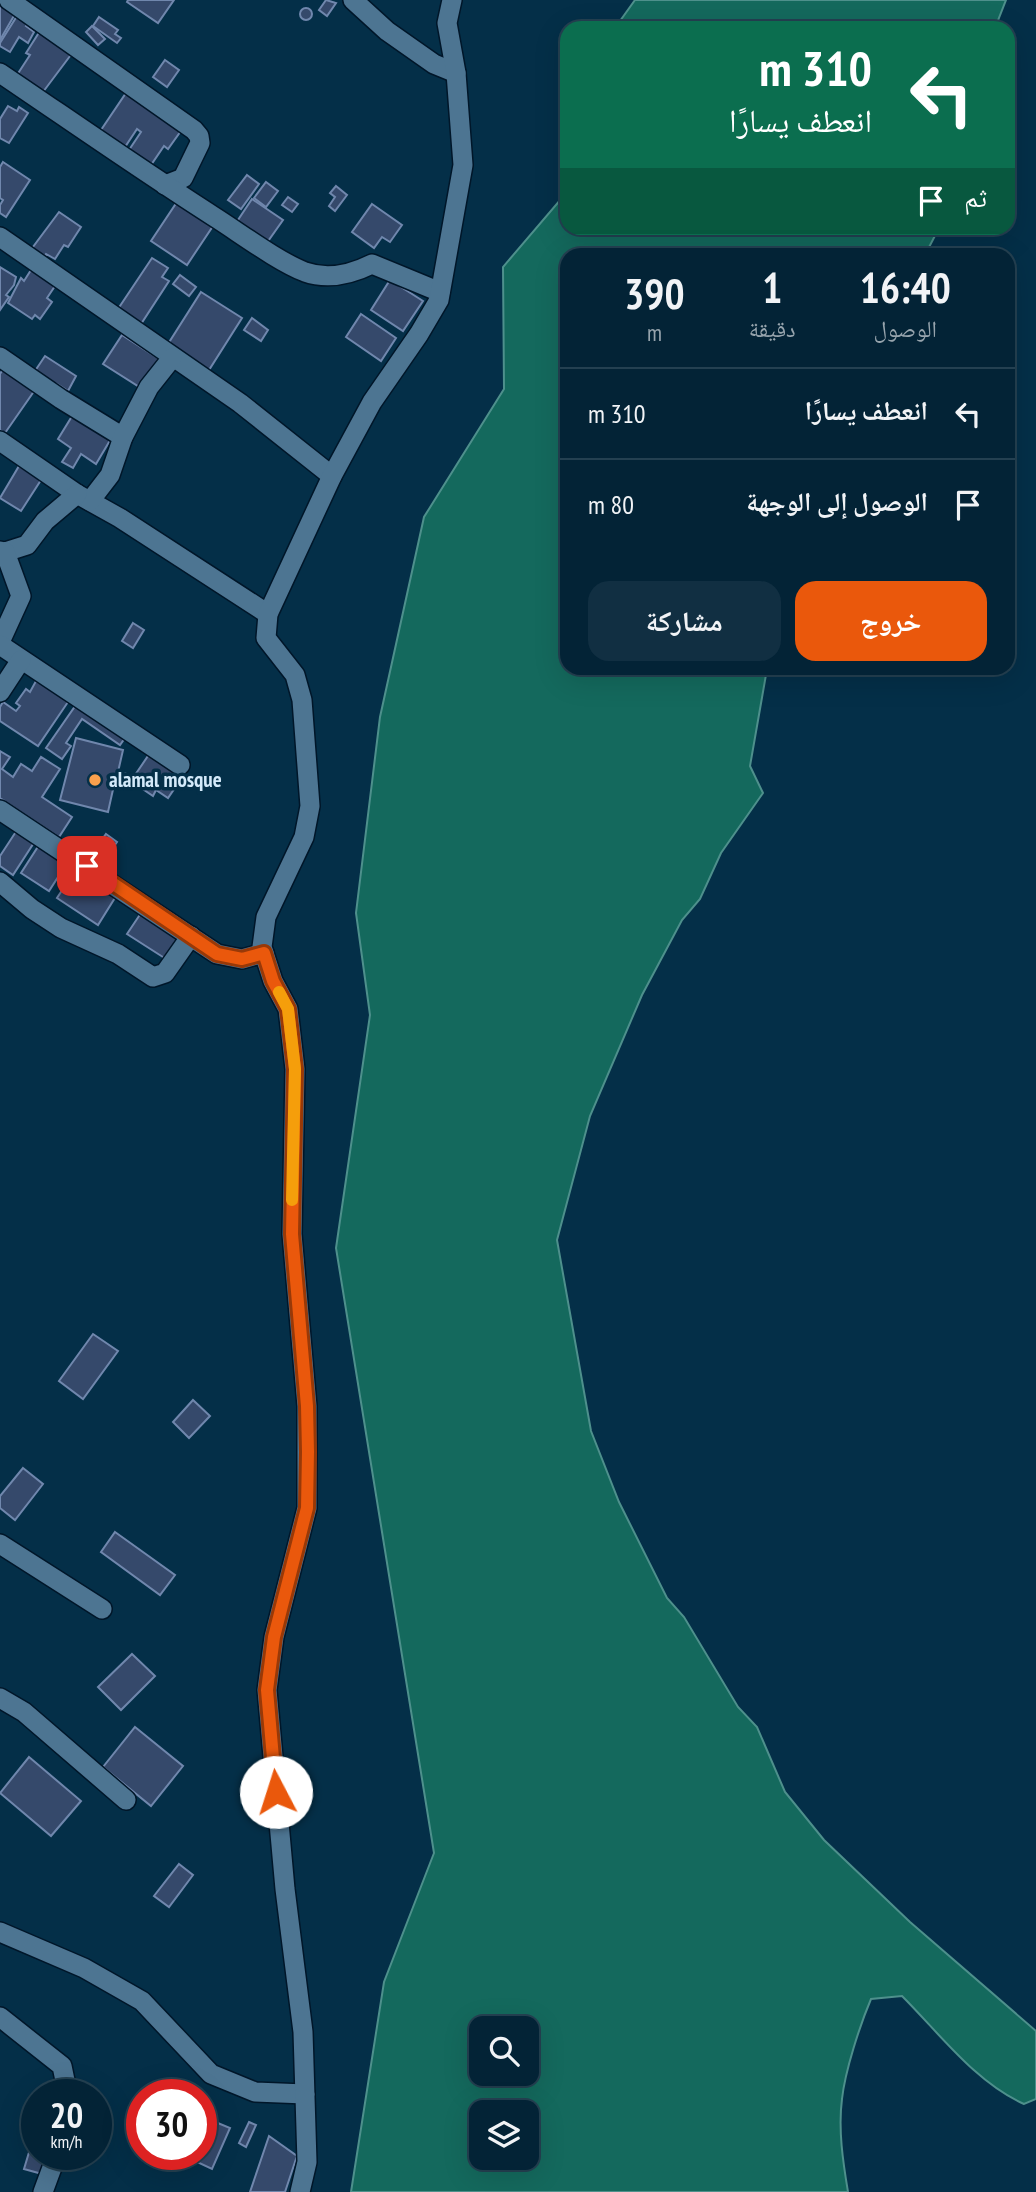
<!DOCTYPE html>
<html lang="ar">
<head>
<meta charset="utf-8">
<style>
  body { margin:0; font-family:"PT Sans Narrow","Noto Naskh Arabic",sans-serif; background:#112f42; color:#f1f3f6; direction:rtl; height:100vh; display:flex; flex-direction:column; font-size:26px; white-space:nowrap }
  * { box-sizing:border-box; margin:0 }
  p { font-size:23px; color:#97a4ad }
  .icon { flex:none; width:38px; height:38px; fill:none; stroke:currentColor; stroke-width:2; stroke-linecap:round; stroke-linejoin:round }
  .map { position:relative; flex:1; overflow:hidden; direction:ltr }
  .drawer { position:absolute; left:560px; top:248px; width:455px; height:427px; display:flex; flex-direction:column; background:#032336; border-radius:21px; box-shadow:0 7px 28px #0002,0 0 0 2px #244051; direction:rtl }
  .drawer>* { flex:none }
  .banner { position:absolute; left:560px; top:21px; width:455px; height:214px; border-radius:21px; box-shadow:0 7px 28px #0002,0 0 0 2px #244051; direction:rtl; background:#0b6e4f; color:#fff; overflow:hidden }
  .fabs { position:absolute; left:469px; top:2016px; display:grid; gap:14px }
  .fabs a { display:grid; place-items:center; width:70px; height:70px; border-radius:14px; background:#032336; box-shadow:0 7px 28px #0002,0 0 0 2px #244051; font-size:35px }
  .speed { position:absolute; left:21px; top:2079px; display:flex; gap:14px; font-size:35px; font-weight:700; text-align:center }
  .speed>* { display:grid; place-content:center; width:91px; height:91px; border-radius:50%; background:#032336; box-shadow:0 7px 28px #0002,0 0 0 2px #244051; line-height:1 }
  .speed small { font-size:18px; font-weight:400 }
  .speed .limit { border:10px solid #d22; background:#fff; color:#111 }
  .pin { position:absolute; display:grid; place-items:center; width:60px; height:60px; color:#fff; margin:-30px; border-radius:14px; box-shadow:0 4px 10px #0006 }
  .me { position:absolute; width:77px; margin:-38px; rotate:355deg; stroke-linejoin:round; filter:drop-shadow(0 0 5px #0008) }
  .turn { display:flex; align-items:center; gap:24px; height:147px; padding:0 28px; font-size:32px }
  .turn .icon { width:91px; height:91px; stroke-width:2.5 }
  .turn b { display:block; font-size:49px; line-height:60px }
  .then { display:flex; align-items:center; height:66px; padding:0 28px; background:#0003; gap:14px; font-size:26px }
  .eta { display:flex; justify-content:space-evenly; align-items:center; height:119px; text-align:center }
  .eta b { font-size:42px; font-weight:800; line-height:49px }
  .primary-button { display:flex; gap:14px; margin-top:auto; padding:14px 28px }
  .primary-button a { flex:1; height:80px; border-radius:21px; background:#ea580c; color:#fff; font-size:28px; font-weight:800; line-height:80px; text-align:center }
  .primary-button a+a { background:#112f42; color:#f1f3f6 }
  ul { padding:0; list-style:none }
  li { display:flex; align-items:center; gap:21px; height:91px; padding:0 28px; border-top:2px solid #244051 }
  li div { flex:1 }
  li b { display:block; font-size:26px }
  li em { font-style:normal }
  .map>svg:first-child { display:block }
  .water { fill:#14695d; stroke:#4e908c; stroke-width:2; fill-rule:evenodd }
  .building { fill:#35496b; stroke:#7087ad; stroke-width:2 }
  .lines { fill:none; stroke-linecap:round; stroke-linejoin:round }
  .minor-casing { stroke:#001629; stroke-width:22 }
  .minor { stroke:#4d7592; stroke-width:19 }
  .route-casing { stroke:#983908; stroke-width:18 }
  .route { stroke:#ea580c; stroke-width:12 }
  .slow { stroke:#f59e0b; stroke-width:12 }
  .poi-dot { fill:#f9a04d; stroke:#042f48; stroke-width:2.5 }
  .labels { text-anchor:middle; stroke-width:7; stroke-linejoin:round; paint-order:stroke }
  .poi-label { font-size:21px; font-weight:bold; fill:#d4eafa; stroke:#042f48; text-anchor:start }
</style>
</head>
<body>
<div class="map">
<svg width="1036" height="2192" viewBox="0 0 1036 2192">
  <rect width="100%" height="100%" fill="#042f48"/>
  <g class="water">
    <polygon points="635,0 1006,0 995,28 615,28"/>
    <path d="M567 192V228H939L925 255 567 256V668L767 669 750 766 763 793 721 853 700 899 682 920 642 995 590 1116 557 1240 591 1431 619 1502 667 1598 684 1617 738 1707 757 1727 785 1792 824 1840 910 1922 1036 2031V2099L1024 2104C976 2083 939 2033 902 1996L871 1999C860 2025 845 2071 842 2099 838 2129 843 2162 848 2192H351L384 1982 434 1853 336 1248 370 1015 356 913 380 717 424 517 504 389 503 267ZM481 2028H527V2074H481ZM481 2112H527V2158H481Z"/>
  </g>
  <g class="building">
    <polygon points="128,0 174,0 158,23 127,2"/>
    <polygon points="326,0 336,3 327,16 319,10"/>
    <polygon points="0,4 15,14 0,40"/>
    <circle cx="306" cy="14" r="6"/>
    <polygon points="17,16 28,23 26,26 34,32 28,43 19,37 10,52 0,46 0,43"/>
    <polygon points="99,17 118,30 115,34 121,38 117,43 93,26"/>
    <polygon points="92,26 105,39 98,45 86,32"/>
    <polygon points="40,31 73,52 43,92 17,75 30,55 26,53"/>
    <polygon points="165,60 179,70 167,87 153,77"/>
    <polygon points="128,90 183,128 168,149 164,146 151,165 129,150 141,132 137,129 125,147 101,130"/>
    <polygon points="8,106 17,111 19,107 28,113 9,143 0,138 0,119"/>
    <polygon points="3,162 30,180 6,217 0,213 0,205 3,200 0,198 0,167"/>
    <polygon points="247,175 259,184 241,209 228,200"/>
    <polygon points="266,182 278,191 266,207 254,198"/>
    <polygon points="336,186 347,195 335,211 329,206 335,197 330,193"/>
    <polygon points="288,197 298,204 292,212 282,205"/>
    <polygon points="252,199 283,220 266,244 236,223"/>
    <polygon points="177,202 213,226 187,265 151,241"/>
    <polygon points="372,204 402,225 390,242 382,237 374,248 352,232"/>
    <polygon points="59,212 81,227 68,247 64,245 55,259 46,254 43,259 30,251"/>
    <polygon points="152,258 168,268 162,277 169,281 141,324 118,309"/>
    <polygon points="0,267 16,277 14,285 6,295 9,297 0,310"/>
    <polygon points="31,270 55,286 47,298 52,302 40,319 35,315 32,319 8,303 21,278 24,281"/>
    <polygon points="180,275 196,287 189,296 173,284"/>
    <polygon points="390,280 423,301 403,331 371,310"/>
    <polygon points="201,292 242,318 209,370 168,344"/>
    <polygon points="361,314 396,338 381,361 346,337"/>
    <polygon points="252,318 268,330 261,341 244,330"/>
    <polygon points="122,335 159,359 141,388 103,364"/>
    <polygon points="45,356 76,376 68,391 57,384 55,388 33,374"/>
    <polygon points="5,366 37,387 5,433 0,430 0,374"/>
    <polygon points="74,413 112,437 96,464 81,454 73,468 62,462 71,448 58,439"/>
    <polygon points="19,466 41,480 21,511 0,498"/>
    <polygon points="133,623 144,630 133,648 122,641"/>
    <polygon points="43,679 68,702 38,746 0,721 0,707 3,702 16,711 20,706 16,703 26,689 30,692 36,681 40,683"/>
    <polygon points="78,702 127,735 120,745 82,719 66,743 71,746 62,759 46,748"/>
    <polygon points="76,738 123,750 118,772 127,774 123,787 114,785 108,812 60,800"/>
    <polygon points="152,750 185,773 168,798 156,790 153,796 131,781"/>
    <polygon points="0,751 10,757 2,769 13,777 21,764 32,771 41,757 60,769 42,797 72,817 59,837 0,798"/>
    <polygon points="19,827 37,838 13,875 0,866 0,856"/>
    <polygon points="106,834 117,842 101,865 81,852 87,843 96,848"/>
    <polygon points="41,842 69,860 49,891 21,873"/>
    <polygon points="78,866 118,893 98,925 57,898"/>
    <polygon points="141,913 180,938 166,959 127,934"/>
    <polygon points="93,1334 118,1351 83,1399 59,1381"/>
    <polygon points="193,1400 210,1416 189,1438 173,1422"/>
    <polygon points="23,1468 43,1484 15,1520 0,1508 0,1496"/>
    <polygon points="115,1532 175,1575 160,1595 101,1552"/>
    <polygon points="132,1654 155,1676 121,1710 98,1687"/>
    <polygon points="135,1727 183,1766 151,1806 103,1767"/>
    <polygon points="29,1757 81,1801 51,1836 0,1793"/>
    <polygon points="179,1864 193,1875 169,1907 154,1896"/>
    <polygon points="213,2121 230,2128 212,2169 195,2161 198,2154 201,2154 201,2147"/>
    <polygon points="249,2122 256,2125 246,2147 239,2143"/>
    <polygon points="269,2136 297,2156 285,2192 250,2192"/>
    <polygon points="33,2139 37,2140 37,2154 47,2154 42,2174 24,2169"/>
  </g>
  <g class="lines">
    <g class="minor-casing">
      <g id="minor">
        <polyline points="9,0 194,130 199,136 200,143 183,178 165,185"/>
        <polyline points="353,0 387,31 434,64 456,73"/>
        <path d="M0 73C71 121 141 170 213 216 240 233 277 261 305 272 328 280 352 274 372 264L440 292"/>
        <polyline points="0,237 240,403 332,476"/>
        <polyline points="0,357 61,399 123,437"/>
        <polyline points="0,441 77,494 120,518 268,614"/>
        <polyline points="90,501 110,475 123,437 149,387 172,358"/>
        <polyline points="0,551 5,552 27,545 45,521 77,494"/>
        <polyline points="0,642 21,596 5,552"/>
        <polyline points="0,645 180,765"/>
        <polyline points="0,692 21,660"/>
        <polyline points="0,810 217,954 242,959 264,953"/>
        <polyline points="0,882 32,909 61,928 118,954 153,977 165,973 191,936"/>
        <polyline points="0,1544 102,1609"/>
        <polyline points="0,1698 24,1712 126,1800"/>
        <polyline points="0,1932 84,1968 142,2001 211,2074 255,2092 305,2094"/>
        <polyline points="0,2017 62,2066 68,2095"/>
        <polyline points="43,2192 57,2154"/>
        <polyline points="300,2192 307,2162 303,2032 285,1889 267,1690 274,1637 307,1508 307,1406 292,1234 295,1069 288,1009 273,981 262,947 266,917 304,837 310,806 302,700 295,675 266,638 268,614 332,476 372,402 419,334 439,300 463,165 456,73 447,23 452,0"/>
      </g>
    </g>
    <use href="#minor" class="minor"/>
  </g>
  <g class="lines">
    <g class="route-casing">
      <polyline id="route" points="87,866 217,954 242,959 264,953 273,981 288,1009 295,1069 292,1234 307,1406 308,1452 307,1508 274,1637 267,1690 276,1792"/>
    </g>
    <use href="#route" class="route"/>
    <polyline class="slow" points="279,992 288,1009 295,1069 292,1200"/>
  </g>
  <circle class="poi-dot" cx="95" cy="780" r="7"/>
  <g class="labels">
    <g class="poi-label">
      <text x="109" y="787">alamal mosque</text>
    </g>
  </g>
</svg>
<div class="fabs">
<a><svg class="icon" aria-label="search" viewBox="0 0 24 24"><circle cx="10" cy="10" r="6"/><path d="M15 15l6 6"/></svg></a>
<a><svg class="icon" aria-label="layers" viewBox="0 0 24 24"><path d="M12 4l9 5-9 5-9-5zM3 14l9 5 9-5"/></svg></a>
</div>
<div class="speed"><div>20<small>km/h</small></div><div class="limit">30</div></div>
<div class="pin" style="left:87px;top:866px;background:#d93025"><svg class="icon" aria-label="arrive" viewBox="0 0 24 24"><path d="M6 21V4h12l-3 4 3 4H6"/></svg></div>
<svg class="me" style="left:276px;top:1792px" viewBox="-20 -20 40 40"><circle r="19" fill="#fff"/><path d="M0-13L10 11 0 6-10 11z" fill="#ea580c"/></svg>
<div class="banner">
<div class="turn"><svg class="icon" aria-label="left" viewBox="0 0 24 24"><path d="M17 20v-9H6M10 6l-5 5 5 5"/></svg><div><b>310 m</b>انعطف يسارًا</div></div>
<div class="then">ثم<svg class="icon" aria-label="arrive" viewBox="0 0 24 24"><path d="M6 21V4h12l-3 4 3 4H6"/></svg></div>
</div>
<section class="drawer">
<div class="eta">
<div><b>16:40</b><p>الوصول</p></div>
<div><b>1</b><p>دقيقة</p></div>
<div><b>390</b><p>m</p></div>
</div>
<ul>
<li><svg class="icon" aria-label="left" viewBox="0 0 24 24"><path d="M17 20v-9H6M10 6l-5 5 5 5"/></svg><div><b>انعطف يسارًا</b></div><em>310 m</em></li>
<li><svg class="icon" aria-label="arrive" viewBox="0 0 24 24"><path d="M6 21V4h12l-3 4 3 4H6"/></svg><div><b>الوصول إلى الوجهة</b></div><em>80 m</em></li>
</ul>
<div class="primary-button"><a>خروج</a><a>مشاركة</a></div>
</section>
</div>
</body>
</html>
